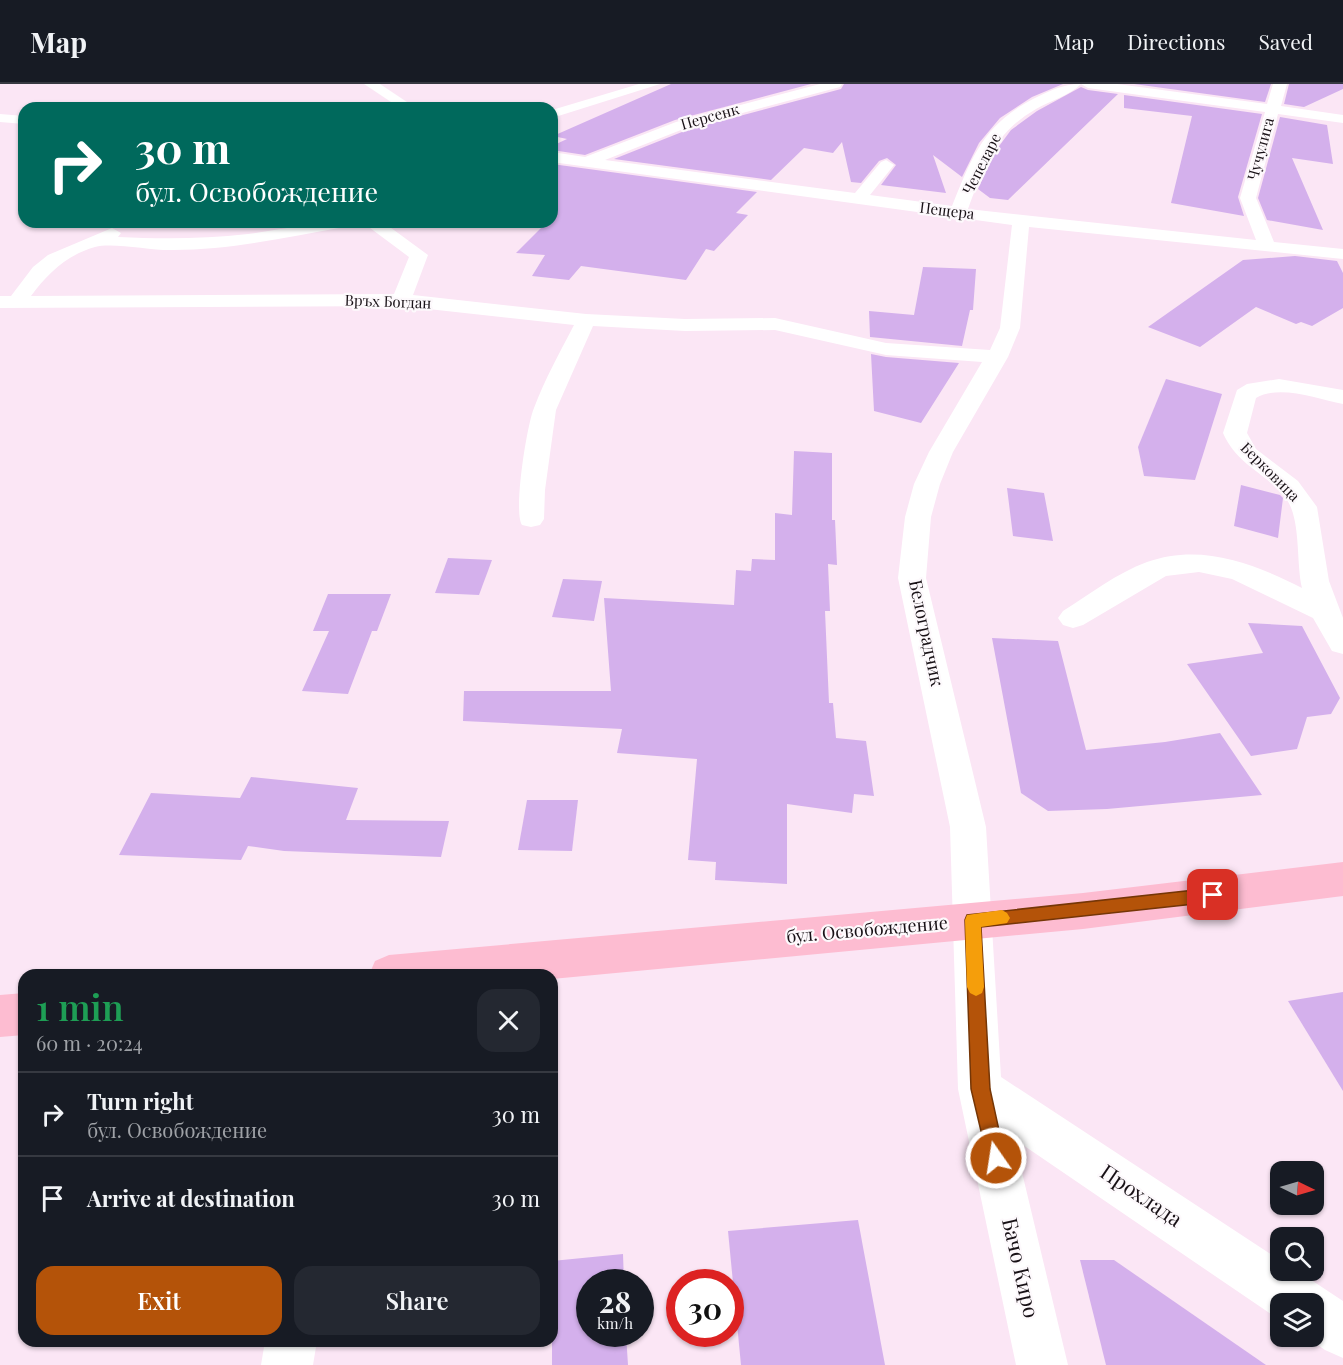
<!DOCTYPE html>
<html lang="en">
<head>
<meta charset="utf-8">
<style>
  body { margin:0; font-family:"Playfair Display",serif; background:#242831; color:#f1f3f6; height:100vh; display:flex; flex-direction:column; font-size:22px; white-space:nowrap }
  * { box-sizing:border-box; margin:0 }
  p { font-size:20px; color:#9ea1a6 }
  .icon { flex:none; width:33px; height:33px; fill:none; stroke:currentColor; stroke-width:2; stroke-linecap:round; stroke-linejoin:round }
  .map { position:relative; flex:1; overflow:hidden }
  .panel { position:absolute; left:18px; top:885px; width:540px; height:378px; display:flex; flex-direction:column; background:#171b24; border-radius:18px; box-shadow:0 2px 4px #0004 }
  .panel>* { flex:none }
  .guide { position:absolute; left:18px; top:18px; width:540px; height:126px; border-radius:18px; box-shadow:0 2px 4px #0004; background:#00695c; color:#fff; overflow:hidden }
  .needle { width:39px; rotate:95deg }
  .tools { position:absolute; left:1270px; top:1077px; display:grid; gap:12px }
  .tools a { display:grid; place-items:center; width:54px; height:54px; border-radius:12px; background:#171b24; box-shadow:0 2px 4px #0004; font-size:30px }
  .speed { position:absolute; left:576px; top:1185px; display:flex; gap:12px; font-size:30px; font-weight:700; text-align:center }
  .speed>* { display:grid; place-content:center; width:78px; height:78px; border-radius:50%; background:#171b24; box-shadow:0 2px 4px #0004; line-height:1 }
  .speed small { font-size:15px; font-weight:400 }
  .speed .limit { border:9px solid #d22; background:#fff; color:#111 }
  .pin { position:absolute; display:grid; place-items:center; width:51px; height:51px; color:#fff; margin:-26px; border-radius:12px; box-shadow:0 3px 9px #0006 }
  .me { position:absolute; width:66px; margin:-33px; rotate:347deg; stroke-linejoin:round; filter:drop-shadow(0 0 4px #0008) }
  .turn { display:flex; align-items:center; gap:21px; height:126px; padding:0 18px; font-size:27px }
  .turn .icon { width:78px; height:78px; stroke-width:2.5 }
  .turn b { display:block; font-size:42px; line-height:51px }
  .round { display:grid; place-items:center; flex:none; width:63px; height:63px; border-radius:18px; background:#242831 }
  .head { display:flex; align-items:center; justify-content:space-between; height:102px; padding:0 18px }
  h1 { font-size:36px; font-weight:600; line-height:45px; color:#1e9e55 }
  .cta { display:flex; gap:12px; margin-top:auto; padding:12px 18px }
  .cta a { flex:1; height:69px; border-radius:18px; background:#b45309; color:#fff; font-size:24px; font-weight:600; line-height:69px; text-align:center }
  .cta a+a { background:#242831; color:#f1f3f6 }
  ul { padding:0; list-style:none }
  li { display:flex; align-items:center; gap:18px; height:84px; padding:0 18px; border-top:2px solid #363941 }
  li div { flex:1 }
  li b { display:block; font-size:22px }
  li em { font-style:normal }
  header { display:flex; align-items:center; gap:36px; box-sizing:border-box; height:84px; padding:0 30px; background:#171b24; border-bottom:2px solid #363941 }
  header strong { font-size:28px }
  nav { display:flex; gap:33px; margin-inline-start:auto; font-size:21px }
  .map>svg:first-child { display:block }
  .building { fill:#d4b0ec }
  .lines { fill:none; stroke-linecap:round; stroke-linejoin:round }
  .minor { fill:#fff; fill-rule:evenodd }
  .primary { fill:#fdbcd1; fill-rule:evenodd }
  .route { fill:#b45309; stroke:#753606; stroke-width:1.5 }
  .slow { fill:#f59e0b }
  .labels { text-anchor:middle; stroke-width:4.5; stroke-linejoin:round; paint-order:stroke }
  .far-street-label { font-size:15px; fill:#181116; stroke:#fdf9fc }
  .street-label { font-size:18px; fill:#181116; stroke:#fdf9fc }
  .near-street-label { font-size:21px; fill:#181116; stroke:#fdf9fc }
</style>
</head>
<body>
<header>
<strong>Map</strong>
<nav><a>Map</a><a>Directions</a><a>Saved</a></nav>
</header>
<div class="map">
<svg width="1343" height="1281" viewBox="0 0 1343 1281">
  <rect width="100%" height="100%" fill="#fbe6f5"/>
  <g class="building">
    <polygon points="671,0 811,0 675,36 585,71 552,66 552,62 567,55 553,52"/>
    <polygon points="844,0 1063,0 1032,13 1000,34 979,59 962,93 933,71 946,109 881,101 896,81 887,74 879,77 861,99 851,98 842,58 833,69 804,64 771,96 614,75 687,46 841,5"/>
    <polygon points="1134,0 1271,0 1265,18"/>
    <polygon points="1289,0 1343,0 1343,5 1304,23 1284,20"/>
    <polygon points="1081,3 1088,6 1118,10 1008,116 990,114 978,105 994,69 1011,46 1037,27"/>
    <polygon points="1124,11 1262,30 1238,113 1244,132 1171,119 1192,32 1124,24"/>
    <polygon points="1280,33 1327,41 1333,80 1292,74 1323,146 1267,136 1258,114"/>
    <polygon points="552,80 757,108 736,129 748,131 714,167 706,165 686,196 581,182 569,196 532,192 545,171 516,169 547,138 552,138"/>
    <polygon points="1295,172 1337,177 1343,189 1343,224 1312,242 1301,238 1296,240 1256,223 1200,263 1148,243 1243,176"/>
    <polygon points="923,183 976,185 973,226 970,226 962,262 870,253 869,227 914,231"/>
    <polygon points="871,270 886,273 959,279 921,339 874,327"/>
    <polygon points="1166,295 1222,310 1195,396 1144,392 1138,363"/>
    <polygon points="794,367 832,369 832,436 835,436 837,481 828,480 830,527 825,527 829,619 833,619 836,654 866,657 874,712 854,710 852,729 787,720 787,800 715,796 716,778 688,776 697,675 617,669 622,645 463,637 464,607 611,607 604,514 734,521 736,486 751,487 752,475 775,476 775,429 792,431"/>
    <polygon points="1241,401 1280,411 1283,414 1278,454 1234,442"/>
    <polygon points="1007,404 1044,409 1053,457 1013,452"/>
    <polygon points="448,474 492,476 479,511 435,509"/>
    <polygon points="563,495 602,497 594,537 552,533"/>
    <polygon points="328,510 391,510 377,547 372,547 348,610 302,607 329,547 313,547"/>
    <polygon points="1248,539 1302,542 1340,614 1331,630 1307,633 1297,665 1251,672 1187,580 1263,569"/>
    <polygon points="992,554 1058,557 1086,666 1165,658 1220,649 1262,711 1107,725 1048,727 1021,709"/>
    <polygon points="251,693 358,704 346,736 449,737 441,773 284,767 248,762 241,776 119,771 151,709 240,714"/>
    <polygon points="527,716 578,716 572,767 518,766"/>
    <polygon points="1343,908 1343,1007 1288,917"/>
    <polygon points="858,1136 885,1281 741,1281 728,1147"/>
    <polygon points="623,1170 624,1198 590,1198 590,1250 626,1250 628,1281 552,1281 552,1177"/>
    <polygon points="1080,1176 1114,1176 1266,1281 1106,1281"/>
  </g>
  <g class="lines">
    <g class="minor">
      <polygon points="364,0 380,0 416,24 400,24"/>
      <polygon points="639,0 660,0 552,34 552,26"/>
      <path d="M820 0H842L840 3 686 44 605 76 855 109 881 78 886 76 894 81 870 111 952 122C972 73 983 41 1033 15 1050 7 1062 0 1081 0 1070 11 1050 17 1036 25 993 50 985 80 968 125L1256 156 1240 114 1265 28 1088 4 1081 0H1117L1267 20 1273 0H1287L1281 22 1343 31V39L1278 30 1256 114 1274 158 1343 165V175L1029 143 1020 244 1008 273 953 368 940 400 931 433 926 494 986 743 1001 993 1281 1177V1186H1296L1343 1217V1274L1325 1266 1305 1252H1314V1220H1281V1237L1014 1055 1068 1281H1016L958 1005 950 743 898 494 905 433 914 400 929 368 982 278 886 271 775 246 685 247 593 242 556 326 545 406 544 435 540 441 531 443 522 441C513 428 527 340 534 324 545 295 560 268 574 241L401 222 0 224V212H11L33 183 48 171 112 144 121 149 118 153C162 155 204 155 248 150 285 145 315 138 354 138L345 143C288 153 231 166 173 166 153 167 113 158 95 163 67 171 48 189 31 212L394 210 409 173 362 138H383L428 171 413 211 586 230 685 235 775 234 886 259 990 266 1000 244 1012 141 552 78V68L585 73 676 38Z"/>
      <polygon points="0,30 24,32 24,40 0,38"/>
      <path d="M1279 295 1343 306V320C1317 315 1280 300 1256 314L1247 349 1256 365 1298 397 1317 423 1329 497 1343 534V570L1332 567 1313 534 1232 495 1199 488 1166 492 1083 541 1073 544 1063 541 1058 534 1063 527C1090 510 1117 489 1147 478 1201 459 1253 479 1302 504 1296 479 1301 437 1287 416 1268 389 1238 383 1223 349L1237 306 1247 300Z"/>
      <polygon points="265,1257 317,1257 313,1281 261,1281"/>
    </g>
    <g class="primary">
      <polygon points="1343,778 1343,812 1083,845 552,895 552,891 369,891 375,877 389,871 1083,809"/>
      <polygon points="24,909 24,951 0,953 0,911"/>
    </g>
  </g>
  <polygon class="route" points="1213,804 1219,806 1221,811 1219,816 1213,818 981,843 990,1005 1005,1074 1003,1081 996,1083 989,1081 971,1005 965,836 967,831"/>
  <polygon class="slow" points="1002,826 1007,829 1010,834 1007,839 981,843 984,903 982,909 976,912 970,909 967,903 965,836 967,831"/>
  <g class="labels">
    <g class="far-street-label">
      <text transform="translate(710 33) rotate(-16)" y="5">Персенк</text>
      <text transform="translate(1261 65) rotate(-75)" y="5">Чучулига</text>
      <text transform="translate(982 80) rotate(-63)" y="5">Чепеларе</text>
      <text transform="translate(947 127) rotate(7)" y="5">Пещера</text>
      <text transform="translate(388 218) rotate(2)" y="5">Връх Богдан</text>
      <text transform="translate(1270 388) rotate(45)" y="5">Берковица</text>
    </g>
    <g class="street-label">
      <text transform="translate(926 549) rotate(78)" y="6">Белоградчик</text>
      <text transform="translate(867 846) rotate(-5)" y="6">бул. Освобождение</text>
    </g>
    <g class="near-street-label">
      <text transform="translate(1141 1112) rotate(34)" y="7">Прохлада</text>
      <text transform="translate(1020 1184) rotate(77)" y="7">Бачо Киро</text>
    </g>
  </g>
</svg>
<div class="tools">
<a><svg class="needle" viewBox="-14 -14 28 28"><path d="M0-13l5 13h-10z" fill="#e53935"/><path d="M0 13l5-13h-10z" fill="#9ea1a6"/></svg></a>
<a><svg class="icon" aria-label="search" viewBox="0 0 24 24"><circle cx="10" cy="10" r="6"/><path d="M15 15l6 6"/></svg></a>
<a><svg class="icon" aria-label="layers" viewBox="0 0 24 24"><path d="M12 4l9 5-9 5-9-5zM3 14l9 5 9-5"/></svg></a>
</div>
<div class="speed"><div>28<small>km/h</small></div><div class="limit">30</div></div>
<div class="pin" style="left:1213px;top:811px;background:#d93025"><svg class="icon" aria-label="arrive" viewBox="0 0 24 24"><path d="M6 21V4h12l-3 4 3 4H6"/></svg></div>
<svg class="me" style="left:996px;top:1074px" viewBox="-20 -20 40 40"><circle r="17" fill="#b45309" stroke="#fff" stroke-width="3"/><path d="M0-11L8 9 0 5-8 9z" fill="#fff"/></svg>
<div class="guide">
<div class="turn"><svg class="icon" aria-label="right" viewBox="0 0 24 24"><path d="M7 20v-9h11M14 6l5 5-5 5"/></svg><div><b>30 m</b>бул. Освобождение</div></div>
</div>
<section class="panel">
<div class="head"><div><h1>1 min</h1><p>60 m · 20:24</p></div><a class="round"><svg class="icon" aria-label="close" viewBox="0 0 24 24"><path d="M6 6l12 12M18 6L6 18"/></svg></a></div>
<ul>
<li><svg class="icon" aria-label="right" viewBox="0 0 24 24"><path d="M7 20v-9h11M14 6l5 5-5 5"/></svg><div><b>Turn right</b><p>бул. Освобождение</p></div><em>30 m</em></li>
<li><svg class="icon" aria-label="arrive" viewBox="0 0 24 24"><path d="M6 21V4h12l-3 4 3 4H6"/></svg><div><b>Arrive at destination</b></div><em>30 m</em></li>
</ul>
<div class="cta"><a>Exit</a><a>Share</a></div>
</section>
</div>
</body>
</html>
